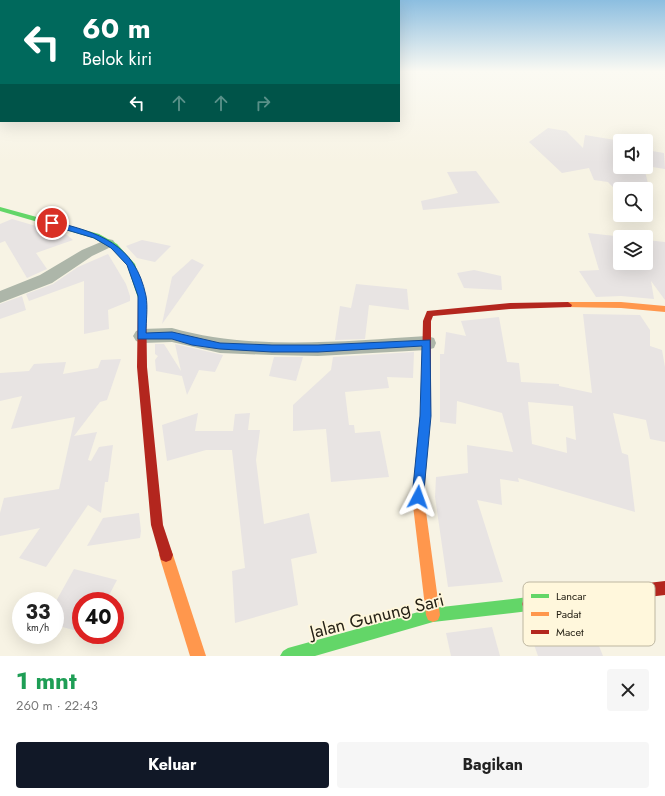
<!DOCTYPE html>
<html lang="id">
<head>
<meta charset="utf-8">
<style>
  body { margin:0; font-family:Jost,sans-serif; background:#f6f6f6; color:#222; height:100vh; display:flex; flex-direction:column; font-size:15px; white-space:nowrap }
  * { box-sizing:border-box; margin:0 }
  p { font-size:13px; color:#767676 }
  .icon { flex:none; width:22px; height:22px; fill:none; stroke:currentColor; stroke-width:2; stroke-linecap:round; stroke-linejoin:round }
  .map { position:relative; height:656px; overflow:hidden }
  .details { display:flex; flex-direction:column; background:#fff; flex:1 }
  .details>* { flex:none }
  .hud { position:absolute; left:0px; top:0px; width:400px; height:122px; box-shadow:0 4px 16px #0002; background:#00695c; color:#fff; overflow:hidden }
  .fabs { position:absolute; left:613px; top:134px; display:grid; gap:8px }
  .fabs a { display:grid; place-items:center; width:40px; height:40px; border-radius:4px; background:#fff; box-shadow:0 4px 16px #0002; font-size:20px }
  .speed { position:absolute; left:12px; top:592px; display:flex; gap:8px; font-size:20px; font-weight:700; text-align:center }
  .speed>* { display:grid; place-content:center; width:52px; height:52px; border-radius:50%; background:#fff; box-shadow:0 4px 16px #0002; line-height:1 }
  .speed small { font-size:10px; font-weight:400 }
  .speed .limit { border:6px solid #d22; background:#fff; color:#111 }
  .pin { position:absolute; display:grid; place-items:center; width:34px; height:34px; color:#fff; margin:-17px; border:2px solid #fff; border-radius:50%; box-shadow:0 1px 4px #0007 }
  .me { position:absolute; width:44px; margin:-22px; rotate:4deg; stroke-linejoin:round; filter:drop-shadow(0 0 3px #0008) }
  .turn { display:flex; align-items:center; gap:14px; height:84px; padding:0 16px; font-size:18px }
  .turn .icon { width:52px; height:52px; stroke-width:2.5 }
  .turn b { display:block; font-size:28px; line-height:34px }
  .lanes { display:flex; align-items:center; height:38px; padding:0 16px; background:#0003; justify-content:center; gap:20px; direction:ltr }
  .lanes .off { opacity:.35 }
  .round { display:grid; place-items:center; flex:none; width:42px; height:42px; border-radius:4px; background:#f6f6f6 }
  .head { display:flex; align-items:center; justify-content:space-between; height:68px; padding:0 16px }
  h1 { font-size:24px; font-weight:700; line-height:30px; color:#1e9e55 }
  .button { display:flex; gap:8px; margin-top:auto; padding:8px 16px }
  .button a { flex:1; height:46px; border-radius:4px; background:#111827; color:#fff; font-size:16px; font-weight:700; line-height:46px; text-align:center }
  .button a+a { background:#f6f6f6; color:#222 }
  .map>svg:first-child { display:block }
  .building { fill:#e8e4e3; fill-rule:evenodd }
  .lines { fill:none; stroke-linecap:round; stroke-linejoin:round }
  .street { fill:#adb6a9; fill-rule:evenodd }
  .fast { fill:#63d668; fill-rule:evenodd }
  .slow { fill:#ff974d; fill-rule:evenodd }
  .jam { fill:#b3261e; fill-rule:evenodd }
  .route { fill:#1a73e8; stroke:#114b97 }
  .labels { text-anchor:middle; stroke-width:3.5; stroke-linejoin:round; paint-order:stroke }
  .near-street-label { font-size:18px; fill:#272317; stroke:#fff7dc }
  .key { fill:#fff7dc; stroke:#beb7a1; stroke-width:1 }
  .key-label { font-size:11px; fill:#272317 }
</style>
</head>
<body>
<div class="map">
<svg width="665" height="656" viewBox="0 0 665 656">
  <rect width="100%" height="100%" fill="#f7f3e4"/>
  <g class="building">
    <polygon points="548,128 566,131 583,148 585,135 615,140 617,146 620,146 620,167 644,167 651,196 646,197 646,189 620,189 620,194 608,182 594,180 589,168 562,173 529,142"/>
    <polygon points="646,150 664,153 665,169 646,166"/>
    <polygon points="476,171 500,203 423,210 421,201 458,193 447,172"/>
    <polygon points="12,219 67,235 73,240 36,253 47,269 27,278 5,241 0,243 0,224"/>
    <polygon points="588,233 624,237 620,237 620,263 646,263 646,240 665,242 665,300 651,281 654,299 621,296 596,297 579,271 599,270"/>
    <polygon points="142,240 171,246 155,262 137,258 126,246"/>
    <polygon points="108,254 126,284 130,296 130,301 108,310 109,329 84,334 84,281 29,301 26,294 53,284 78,267"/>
    <polygon points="192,259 204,265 162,324 172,277"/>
    <polygon points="474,270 501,276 502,290 464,288 457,273"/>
    <polygon points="356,284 407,289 409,310 369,305 365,339 335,340 340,306 351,308"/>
    <polygon points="22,296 26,310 0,319 0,304"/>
    <path d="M583 314 640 315 650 330V346L662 350 665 367V442L650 439 646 420 613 413 622 453 628 455 635 512 518 478 519 482 500 479 502 505 477 500 503 582 448 587 435 497 436 477 468 473 467 445 513 452 502 413 457 401 456 424 440 422V354H444L446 332 466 336 461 321 499 317 507 362 519 363 521 382 559 384V386L592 393ZM528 402 573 406 576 440 566 437 567 453 532 444Z"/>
    <polygon points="155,344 164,344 181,371 175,344 223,355 215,372 199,370 187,395 182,376 156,371 155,360 158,356 155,354"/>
    <polygon points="414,352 413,378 387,377 389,388 345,392 349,425 354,425 355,433 380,431 389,477 331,482 326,429 293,431 293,405 331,370 333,357"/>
    <polygon points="274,357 303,357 296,381 269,376"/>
    <polygon points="121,359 107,400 100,402 74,436 97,432 88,460 91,461 99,447 113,445 108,482 105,482 101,513 88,505 46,567 19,558 40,528 0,536 0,513 4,498 59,489 75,417 11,429 22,396 0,401 0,373 29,371 34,364 66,362 63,374 98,368 101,360"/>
    <polygon points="198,413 195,431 233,431 235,414 250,413 248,430 260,430 256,460 264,524 309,513 317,553 291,559 298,605 235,623 232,571 245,568 232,450 206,450 167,461 162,425"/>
    <polygon points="139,513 141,531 140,538 87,546 103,518"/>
    <polygon points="74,569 117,580 106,601 81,601 81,632 55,625 55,603"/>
    <polygon points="589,621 603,656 538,656 528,627"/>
    <polygon points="492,627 500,656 451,656 446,633"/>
  </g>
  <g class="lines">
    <g class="street">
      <polygon points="108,239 113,240 115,243 113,246 92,256 52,283 0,303 0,291 40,275 82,250"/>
      <path d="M172 328C251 351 346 341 427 336L434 338 436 343 434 348 427 350 318 356 272 355 220 353 172 342 142 343 136 341 133 336 136 331 142 329Z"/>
    </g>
    <g class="fast">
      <polygon points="0,207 99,234 117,244 135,264 146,299 145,301 139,301 127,265 111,248 93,238 0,211"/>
      <polygon points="529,597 534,599 536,604 534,609 529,611 433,622 315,656 280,656 283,651 288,648 433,608"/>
    </g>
    <g class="slow">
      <polygon points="568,302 621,302 665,306 665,312 621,308 565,307 564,305"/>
      <polygon points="426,402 430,403 431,406 424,497 440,615 438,620 433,622 428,620 426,615 412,497 421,406 422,403"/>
      <polygon points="166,548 171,550 173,555 206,656 190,656 159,555 161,550"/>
    </g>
    <g class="jam">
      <polygon points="142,296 146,299 147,367 163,525 173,555 171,560 166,562 161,560 151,525 137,367 138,299"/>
      <polygon points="568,302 572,305 571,307 510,309 433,316 431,321 431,406 430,409 426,410 422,409 421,406 423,321 427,311 510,303"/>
      <polygon points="665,581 665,595 529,611 524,609 522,604 524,599 529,597"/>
    </g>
  </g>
  <linearGradient id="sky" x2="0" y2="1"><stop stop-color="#8cbee0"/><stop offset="0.44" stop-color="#fbfaf3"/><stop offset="1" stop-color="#fbfaf3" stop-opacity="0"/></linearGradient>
  <rect width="665" height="163" fill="url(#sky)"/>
  <path class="route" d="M52 221C99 233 135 243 146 296 148 307 146 321 146 333L172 332 220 343 272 345H318L430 340 431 416 423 501 418 503 414 501 412 497 420 416 422 346 318 352H272L220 349 192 345 172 339H138V296L127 265 111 248 94 238 50 225V222Z"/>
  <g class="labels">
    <g class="near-street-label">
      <text transform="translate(377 616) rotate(-14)" y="6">Jalan Gunung Sari</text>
    </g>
  </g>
  <rect x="523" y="582" width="132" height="64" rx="6" class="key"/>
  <rect x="531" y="594" width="18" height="4" fill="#63d668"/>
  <rect x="531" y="612" width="18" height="4" fill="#ff974d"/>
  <rect x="531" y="630" width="18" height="4" fill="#b3261e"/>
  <g class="key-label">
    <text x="556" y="600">Lancar</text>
    <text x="556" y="618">Padat</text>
    <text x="556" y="636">Macet</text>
  </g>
</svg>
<div class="fabs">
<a><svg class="icon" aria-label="sound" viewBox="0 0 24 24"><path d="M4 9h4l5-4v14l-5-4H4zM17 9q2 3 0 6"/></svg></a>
<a><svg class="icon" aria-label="search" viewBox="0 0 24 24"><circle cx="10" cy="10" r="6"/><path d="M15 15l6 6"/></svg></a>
<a><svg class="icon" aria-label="layers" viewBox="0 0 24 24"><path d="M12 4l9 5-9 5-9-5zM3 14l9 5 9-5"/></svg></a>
</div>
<div class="speed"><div>33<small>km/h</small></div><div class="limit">40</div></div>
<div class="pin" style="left:52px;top:223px;background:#d93025"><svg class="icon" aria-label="arrive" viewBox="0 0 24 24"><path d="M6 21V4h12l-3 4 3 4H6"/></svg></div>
<svg class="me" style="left:418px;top:497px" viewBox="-20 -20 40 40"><path d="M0-17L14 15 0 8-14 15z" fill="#1a73e8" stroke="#fff" stroke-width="4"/></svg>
<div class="hud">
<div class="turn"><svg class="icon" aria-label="left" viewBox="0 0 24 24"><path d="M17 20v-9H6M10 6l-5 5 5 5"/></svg><div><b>60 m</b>Belok kiri</div></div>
<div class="lanes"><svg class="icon" aria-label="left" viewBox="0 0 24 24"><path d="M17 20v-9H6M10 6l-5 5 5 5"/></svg><svg class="icon off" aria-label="ahead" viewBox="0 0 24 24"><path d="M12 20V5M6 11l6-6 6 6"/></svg><svg class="icon off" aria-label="ahead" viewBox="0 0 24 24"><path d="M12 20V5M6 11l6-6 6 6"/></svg><svg class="icon off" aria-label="right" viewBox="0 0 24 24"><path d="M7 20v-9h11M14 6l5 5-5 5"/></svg></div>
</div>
</div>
<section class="details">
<div class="head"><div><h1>1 mnt</h1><p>260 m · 22:43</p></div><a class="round"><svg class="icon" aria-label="close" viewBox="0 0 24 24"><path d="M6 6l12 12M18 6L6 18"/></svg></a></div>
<div class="button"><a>Keluar</a><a>Bagikan</a></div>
</section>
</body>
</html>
